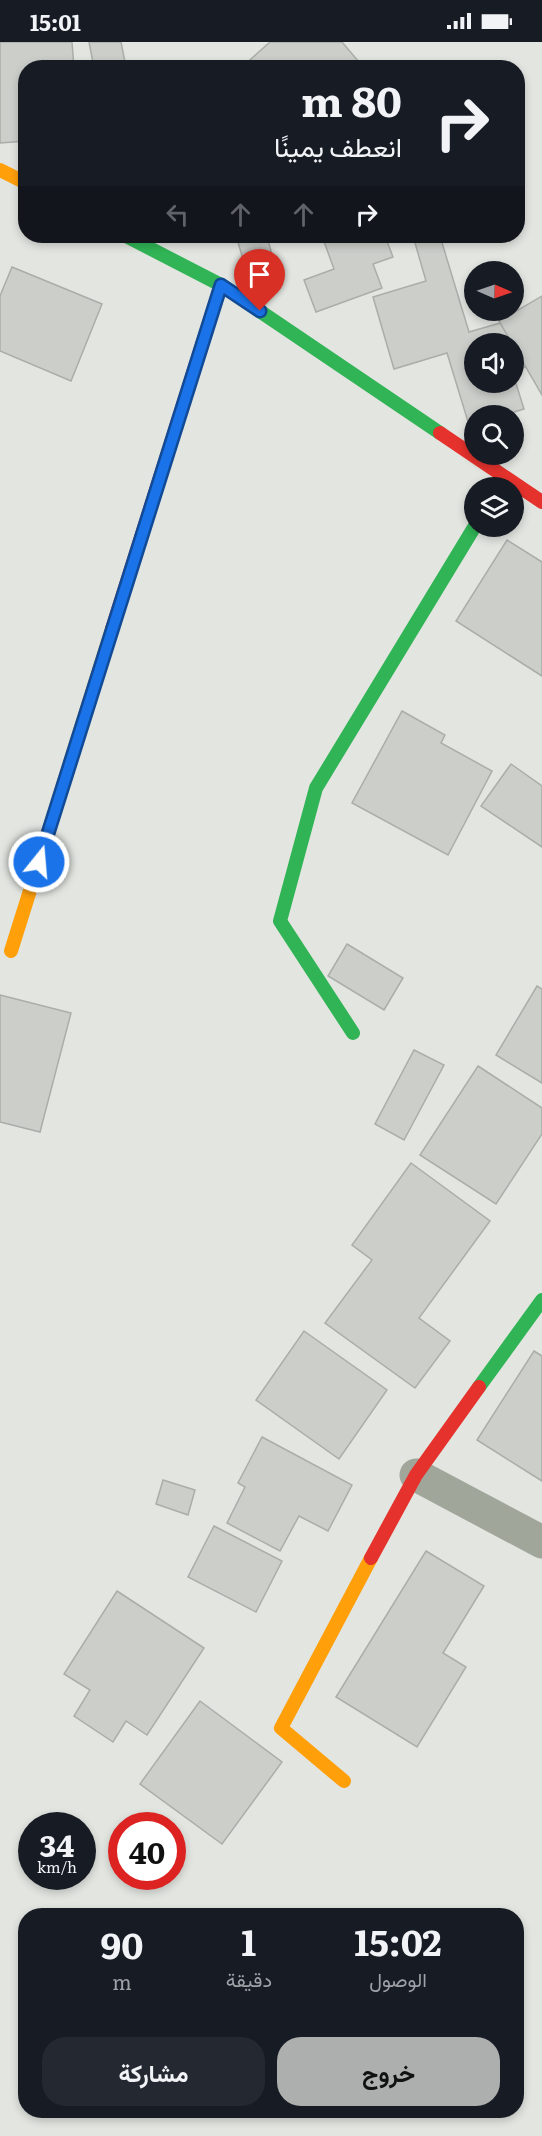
<!DOCTYPE html>
<html lang="ar">
<head>
<meta charset="utf-8">
<style>
  body { margin:0; font-family:Literata,Vazirmatn,serif; background:#242831; color:#f1f3f6; direction:rtl; height:100vh; display:flex; flex-direction:column; font-size:22px; white-space:nowrap }
  * { box-sizing:border-box; margin:0 }
  p { font-size:20px; color:#9ea1a6 }
  .icon { flex:none; width:33px; height:33px; fill:none; stroke:currentColor; stroke-width:2; stroke-linecap:round; stroke-linejoin:round }
  .map { position:relative; flex:1; overflow:hidden; direction:ltr }
  .drawer { position:absolute; left:18px; top:1866px; width:506px; height:210px; display:flex; flex-direction:column; background:#171b24; border-radius:24px; box-shadow:0 3px 9px #0003; direction:rtl }
  .drawer>* { flex:none }
  .hud { position:absolute; left:18px; top:18px; width:507px; height:183px; border-radius:24px; box-shadow:0 3px 9px #0003; direction:rtl; background:#171b24; color:#f1f3f6; overflow:hidden }
  .needle { width:39px; rotate:92deg }
  .controls { position:absolute; left:464px; top:219px; display:grid; gap:12px }
  .controls a { display:grid; place-items:center; width:60px; height:60px; border-radius:50%; background:#171b24; box-shadow:0 3px 9px #0003; font-size:30px }
  .speed { position:absolute; left:18px; top:1770px; display:flex; gap:12px; font-size:30px; font-weight:700; text-align:center }
  .speed>* { display:grid; place-content:center; width:78px; height:78px; border-radius:50%; background:#171b24; box-shadow:0 3px 9px #0003; line-height:1 }
  .speed small { font-size:15px; font-weight:400 }
  .speed .limit { border:9px solid #d22; background:#fff; color:#111 }
  .pin { position:absolute; display:grid; place-items:center; width:51px; height:51px; color:#fff; margin:-62px -26px; border-radius:50% 50% 50% 0; rotate:-45deg; box-shadow:0 0 6px #0007 }
  .pin .icon { rotate:45deg }
  .me { position:absolute; width:66px; margin:-33px; rotate:17deg; stroke-linejoin:round; filter:drop-shadow(0 0 4px #0008) }
  .turn { display:flex; align-items:center; gap:21px; height:126px; padding:0 24px; font-size:27px }
  .turn .icon { width:78px; height:78px; stroke-width:2.5 }
  .turn b { display:block; font-size:42px; line-height:51px }
  .lanes { display:flex; align-items:center; height:57px; padding:0 24px; background:#0003; justify-content:center; gap:30px; direction:ltr }
  .lanes .off { opacity:.35 }
  .eta { display:flex; justify-content:space-evenly; align-items:center; height:102px; text-align:center }
  .eta b { font-size:36px; font-weight:700; line-height:42px }
  .primary-button { display:flex; gap:12px; margin-top:auto; padding:12px 24px }
  .primary-button a { flex:1; height:69px; border-radius:24px; background:#adafaf; color:#111; font-size:24px; font-weight:700; line-height:69px; text-align:center }
  .primary-button a+a { background:#242831; color:#f1f3f6 }
  .status { display:flex; justify-content:space-between; align-items:center; height:42px; padding:0 30px; background:#171b24; direction:ltr }
  .status svg { height:16px; fill:currentColor }
  .map>svg:first-child { display:block }
  .building { fill:#ccceca; stroke:#abada9; stroke-width:1.5 }
  .lines { fill:none; stroke-linecap:round; stroke-linejoin:round }
  .street { stroke:#a0a69a; stroke-width:33 }
  .fast { stroke:#30b455; stroke-width:14 }
  .slow { stroke:#ff9f0a; stroke-width:14 }
  .jam { stroke:#e5322d; stroke-width:14 }
  .route-casing { stroke:#114b97; stroke-width:15 }
  .route { stroke:#1a73e8; stroke-width:10 }
</style>
</head>
<body>
<div class="status"><b>15:01</b><svg viewBox="0 0 49 12"><path d="M0 12V9h3v3zM5 12V6h3v6zM10 12V3h3v9zM15 12V0h3v12zM26 1h20v11H26zM47 4h2v5h-2z"/></svg></div>
<div class="map">
<svg width="542" height="2094" viewBox="0 0 542 2094">
  <rect width="100%" height="100%" fill="#e2e5e0"/>
  <g class="building">
    <polygon points="0,0 72,0 74,26 26,26 26,99 0,101"/>
    <polygon points="89,0 121,0 125,20 94,26"/>
    <polygon points="270,0 342,0 364,26 241,26"/>
    <polygon points="236,194 267,194 272,213 244,220"/>
    <polygon points="322,194 385,194 393,215 373,222 382,246 316,270 304,238 334,227"/>
    <polygon points="413,194 440,194 469,290 514,277 528,324 513,329 513,302 474,302 474,340 513,340 513,332 524,367 501,374 474,374 474,382 469,383 447,311 394,327 373,255 426,239"/>
    <polygon points="12,225 102,262 71,339 0,309 0,254"/>
    <polygon points="542,254 542,353 499,279"/>
    <polygon points="507,498 542,520 542,634 456,579"/>
    <polygon points="402,669 445,693 441,701 492,729 448,813 352,761"/>
    <polygon points="511,722 542,744 542,805 481,764"/>
    <polygon points="347,902 403,936 384,968 328,934"/>
    <polygon points="537,944 542,947 542,1041 496,1013"/>
    <polygon points="0,953 71,971 40,1090 0,1080"/>
    <polygon points="414,1008 444,1023 404,1098 375,1082"/>
    <polygon points="478,1024 542,1066 542,1092 496,1162 420,1113"/>
    <polygon points="411,1121 490,1179 419,1276 450,1299 415,1346 325,1281 372,1218 352,1203"/>
    <polygon points="304,1289 387,1348 339,1417 256,1358"/>
    <polygon points="534,1309 542,1314 542,1439 477,1398"/>
    <polygon points="262,1395 352,1443 328,1489 299,1474 280,1509 227,1481 245,1445 238,1441"/>
    <polygon points="163,1438 195,1448 188,1473 156,1462"/>
    <polygon points="214,1484 282,1519 256,1570 188,1535"/>
    <polygon points="426,1509 484,1544 443,1611 466,1625 417,1705 336,1655"/>
    <polygon points="117,1549 204,1606 147,1693 126,1679 113,1700 74,1674 90,1648 64,1632"/>
    <polygon points="200,1659 282,1720 222,1802 140,1742"/>
  </g>
  <g class="lines">
    <polyline class="street" points="416,1433 542,1500"/>
    <g class="fast">
      <polyline points="126,194 221,243 440,391"/>
      <polyline points="353,991 280,879 316,746 475,484"/>
      <polyline points="479,1345 542,1258"/>
    </g>
    <g class="slow">
      <polyline points="0,128 26,141"/>
      <polyline points="11,909 112,587"/>
      <polyline points="344,1739 281,1686 371,1516"/>
    </g>
    <g class="jam">
      <polyline points="440,391 542,460"/>
      <polyline points="112,587 221,243"/>
      <polyline points="371,1516 416,1433 479,1345"/>
    </g>
  </g>
  <g class="lines">
    <g class="route-casing">
      <polyline id="route" points="39,820 221,243 260,269"/>
    </g>
    <use href="#route" class="route"/>
  </g>
</svg>
<div class="controls">
<a><svg class="needle" viewBox="-14 -14 28 28"><path d="M0-13l5 13h-10z" fill="#e53935"/><path d="M0 13l5-13h-10z" fill="#9ea1a6"/></svg></a>
<a><svg class="icon" aria-label="sound" viewBox="0 0 24 24"><path d="M4 9h4l5-4v14l-5-4H4zM17 9q2 3 0 6"/></svg></a>
<a><svg class="icon" aria-label="search" viewBox="0 0 24 24"><circle cx="10" cy="10" r="6"/><path d="M15 15l6 6"/></svg></a>
<a><svg class="icon" aria-label="layers" viewBox="0 0 24 24"><path d="M12 4l9 5-9 5-9-5zM3 14l9 5 9-5"/></svg></a>
</div>
<div class="speed"><div>34<small>km/h</small></div><div class="limit">40</div></div>
<div class="pin" style="left:260px;top:269px;background:#d93025"><svg class="icon" aria-label="arrive" viewBox="0 0 24 24"><path d="M6 21V4h12l-3 4 3 4H6"/></svg></div>
<svg class="me" style="left:39px;top:820px" viewBox="-20 -20 40 40"><circle r="17" fill="#1a73e8" stroke="#fff" stroke-width="3"/><path d="M0-11L8 9 0 5-8 9z" fill="#fff"/></svg>
<div class="hud">
<div class="turn"><svg class="icon" aria-label="right" viewBox="0 0 24 24"><path d="M7 20v-9h11M14 6l5 5-5 5"/></svg><div><b>80 m</b>انعطف يمينًا</div></div>
<div class="lanes"><svg class="icon off" aria-label="left" viewBox="0 0 24 24"><path d="M17 20v-9H6M10 6l-5 5 5 5"/></svg><svg class="icon off" aria-label="ahead" viewBox="0 0 24 24"><path d="M12 20V5M6 11l6-6 6 6"/></svg><svg class="icon off" aria-label="ahead" viewBox="0 0 24 24"><path d="M12 20V5M6 11l6-6 6 6"/></svg><svg class="icon" aria-label="right" viewBox="0 0 24 24"><path d="M7 20v-9h11M14 6l5 5-5 5"/></svg></div>
</div>
<section class="drawer">
<div class="eta">
<div><b>15:02</b><p>الوصول</p></div>
<div><b>1</b><p>دقيقة</p></div>
<div><b>90</b><p>m</p></div>
</div>
<div class="primary-button"><a>خروج</a><a>مشاركة</a></div>
</section>
</div>
</body>
</html>
